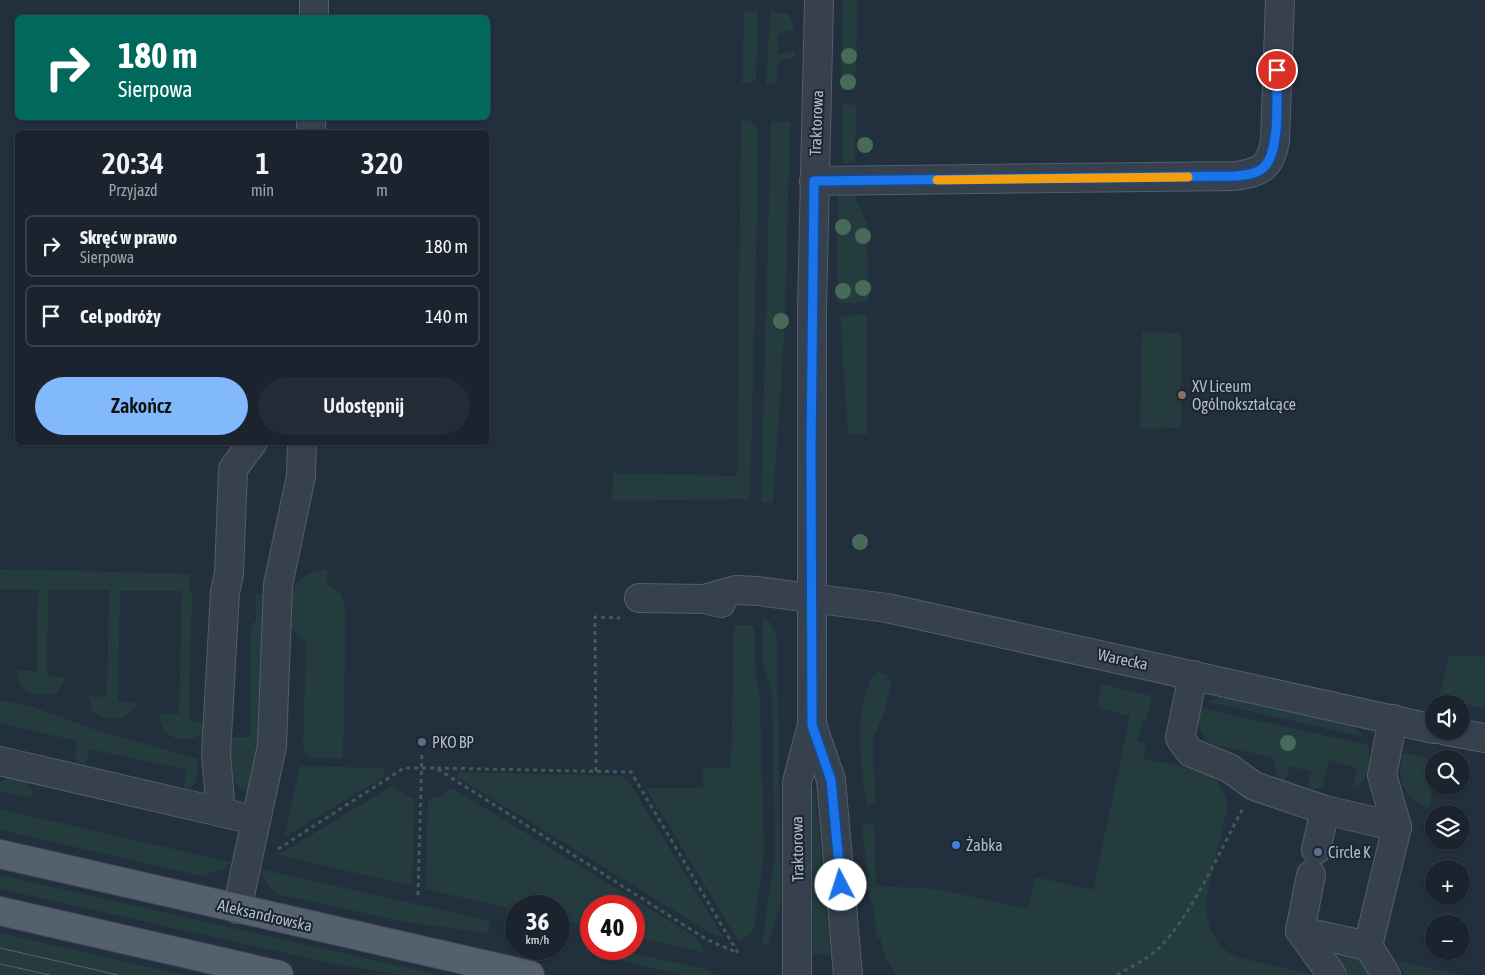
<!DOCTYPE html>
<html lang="pl">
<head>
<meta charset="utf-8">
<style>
  body { margin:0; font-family:"Asap Condensed",sans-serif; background:#232b36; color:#f1f3f6; height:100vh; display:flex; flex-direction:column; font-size:19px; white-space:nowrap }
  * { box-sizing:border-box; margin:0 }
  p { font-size:16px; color:#9fa4aa }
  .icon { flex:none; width:28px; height:28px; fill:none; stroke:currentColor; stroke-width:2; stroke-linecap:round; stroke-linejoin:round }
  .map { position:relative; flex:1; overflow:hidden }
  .side { position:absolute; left:15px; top:130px; width:475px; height:315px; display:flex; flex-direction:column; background:#1a232e; border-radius:8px; box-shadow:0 1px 4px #0004,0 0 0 1px #38404a }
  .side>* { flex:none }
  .guide { position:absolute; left:15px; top:15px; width:475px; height:105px; border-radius:8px; box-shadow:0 1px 4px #0004,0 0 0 1px #38404a; background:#00695c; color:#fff; overflow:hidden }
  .controls { position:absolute; left:1425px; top:695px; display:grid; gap:10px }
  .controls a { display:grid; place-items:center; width:45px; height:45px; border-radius:50%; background:#1a232e; box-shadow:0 1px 4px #0004,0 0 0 1px #38404a; font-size:25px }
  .speed { position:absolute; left:505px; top:895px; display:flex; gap:10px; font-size:25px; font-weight:700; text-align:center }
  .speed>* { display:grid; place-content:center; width:65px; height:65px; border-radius:50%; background:#1a232e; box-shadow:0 1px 4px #0004,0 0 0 1px #38404a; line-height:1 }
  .speed small { font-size:12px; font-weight:400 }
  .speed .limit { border:8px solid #d22; background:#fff; color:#111 }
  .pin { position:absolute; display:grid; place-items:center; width:42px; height:42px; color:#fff; margin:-21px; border:2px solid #fff; border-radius:50%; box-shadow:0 1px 5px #0007 }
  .me { position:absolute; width:55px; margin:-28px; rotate:355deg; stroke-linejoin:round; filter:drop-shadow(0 0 4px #0008) }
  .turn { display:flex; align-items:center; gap:18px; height:105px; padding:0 20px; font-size:22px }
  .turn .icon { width:65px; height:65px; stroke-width:2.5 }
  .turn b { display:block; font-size:35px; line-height:42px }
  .eta { display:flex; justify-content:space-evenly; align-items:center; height:85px; text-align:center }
  .eta b { font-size:30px; font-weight:600; line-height:35px }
  .primary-button { display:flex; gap:10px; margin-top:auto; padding:10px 20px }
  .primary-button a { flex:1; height:58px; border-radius:30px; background:#82b8fc; color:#111; font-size:20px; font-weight:600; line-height:58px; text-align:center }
  .primary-button a+a { background:#232b36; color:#f1f3f6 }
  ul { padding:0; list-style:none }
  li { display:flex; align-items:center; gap:15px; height:62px; margin:0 10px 8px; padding:0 10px; border:2px solid #38404a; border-radius:8px }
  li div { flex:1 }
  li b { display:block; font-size:19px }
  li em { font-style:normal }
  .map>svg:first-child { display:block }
  .green { fill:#243c3e }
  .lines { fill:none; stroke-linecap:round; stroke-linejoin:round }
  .minor-casing { stroke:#545e6b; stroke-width:30 }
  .major-casing { stroke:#3f4a56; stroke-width:30 }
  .path { stroke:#42595b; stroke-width:3; stroke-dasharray:4 4; stroke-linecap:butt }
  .minor { stroke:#36414d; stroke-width:28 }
  .major { stroke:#54606d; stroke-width:28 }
  .tram { stroke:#586574; stroke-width:1 }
  .tree { fill:#486a59 }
  .route-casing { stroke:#114b97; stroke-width:12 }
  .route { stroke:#1a73e8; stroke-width:9 }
  .slow { stroke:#f59e0b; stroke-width:9 }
  .education-dot { fill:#8d6e63; stroke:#1b2632; stroke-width:2 }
  .service-dot { fill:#5c6f8a; stroke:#1b2632; stroke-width:2 }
  .shop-dot { fill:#3f7fe0; stroke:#1b2632; stroke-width:2 }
  .labels { text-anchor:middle; stroke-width:4; stroke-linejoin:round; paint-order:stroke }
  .street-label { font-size:16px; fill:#b1bbc9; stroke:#1b2632 }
  .poi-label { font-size:16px; fill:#b1bbc9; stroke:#1b2632; text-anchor:start }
</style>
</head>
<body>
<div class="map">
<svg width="1485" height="975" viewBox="0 0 1485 975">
  <rect width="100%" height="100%" fill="#222f3d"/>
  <g class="green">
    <polygon points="843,0 858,0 855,90 841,90"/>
    <polygon points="744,11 758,12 756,79 752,83 742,83"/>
    <polygon points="770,12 789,14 795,29 778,34 778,55 795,50 795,57 778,62 777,83 766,84"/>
    <polygon points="843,104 856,105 855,163 842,163"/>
    <polygon points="741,120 751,121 757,128 757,215 750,499 612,501 613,473 737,476"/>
    <polygon points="771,121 790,122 785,325 773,503 761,502"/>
    <polygon points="838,193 853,193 867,223 868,302 841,303 837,300"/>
    <polygon points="867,314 867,434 848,434 840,316"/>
    <polygon points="1142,332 1181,333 1181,428 1140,429"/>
    <path d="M0 569 190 574 189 591H192L189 721 208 724 204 733C184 746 160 739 159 713L179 714 182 591H120L118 701 137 703C128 722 109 723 92 711L88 696 107 697 109 590H48L47 676 66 678 57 693C38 698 17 693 17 671H37L38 590 0 589Z"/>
    <path d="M327 569V585C340 588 344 599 346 610L343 758H312L304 752 303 746 306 643 290 627C290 594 288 575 327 569Z"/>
    <polygon points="256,594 264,594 262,738 250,787 246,791 236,785 229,767 232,737 251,737 251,627 256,620"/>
    <polygon points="763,618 770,622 777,636 781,903 768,945 762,943 775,856 772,693 763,663"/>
    <polygon points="734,625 751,625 754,628 756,676 760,697 764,854 754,927 752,933 739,942 646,788 703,788 703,768 731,768"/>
    <polygon points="1449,655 1485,657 1485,709 1439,698"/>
    <path d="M877 672 886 675 892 681 884 713 873 739 875 803 866 804C862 766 854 729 866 692 869 685 871 676 877 672Z"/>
    <path d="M1102 684 1152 696 1146 722 1143 721 1138 741 1147 744 1143 759C1156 762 1202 768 1210 775 1219 782 1226 794 1228 805L1207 896C1205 922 1212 944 1236 957L1315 975H896L886 959 880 938H877L873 902H870L862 826 874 823 876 886 937 889 1028 909 1035 877 1093 890 1130 716 1097 708Z"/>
    <polygon points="1225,695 1348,721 1364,737 1208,702"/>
    <path d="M0 700 33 707 99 731 198 759C198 772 200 789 183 788L187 770 90 749 85 767 75 758 77 741 0 723Z"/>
    <path d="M1201 708 1368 745C1370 759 1369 775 1360 786L1353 788 1357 768 1329 760 1323 786 1318 789H1308L1311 772 1289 766 1285 783C1275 779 1276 768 1273 759L1270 757 1212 744C1201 737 1192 720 1201 708Z"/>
    <path d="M1403 753 1434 759V784L1429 808C1404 798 1395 779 1403 753Z"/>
    <polygon points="300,766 383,768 386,776 284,837"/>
    <polygon points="460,772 621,776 630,783 723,937 714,935 457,777"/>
    <path d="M9 777C21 776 27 782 32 792L31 798 0 792V782Z"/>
    <polygon points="392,786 403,794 415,799 412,886 278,855"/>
    <polygon points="811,787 815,790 830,955 813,954"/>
    <polygon points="452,788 691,934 702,944 703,952 634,937 634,906 591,906 591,927 559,919 559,906 516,906 516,910 425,889 428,799 439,797"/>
    <polygon points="0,809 230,862 223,869 202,876 0,830"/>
    <polygon points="260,869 491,921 488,933 405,922 277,894 269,887"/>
    <polygon points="0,875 382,962 439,975 401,975 325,962 0,889"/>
    <polygon points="0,933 184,975 0,975"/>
    <polygon points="586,943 591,944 591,949 613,949 709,970 715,975 684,975 584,952"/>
    <polygon points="1343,951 1357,953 1377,975 1347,975 1336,956"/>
    <polygon points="1396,960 1460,975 1405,975"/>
  </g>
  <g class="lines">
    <g class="minor-casing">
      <g id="minor">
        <polyline points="314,18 314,0"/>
        <polyline points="311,132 311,118"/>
        <path d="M814 181 1235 176C1261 172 1270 168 1275 141L1280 0"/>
        <polyline points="639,598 704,599 721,603"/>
        <polyline points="704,599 736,590 758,591 887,608 1434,729"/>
        <polyline points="1193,675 1180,738 1190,752 1229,768 1254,786 1325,810 1397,827"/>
        <polyline points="812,725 831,780 848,975"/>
        <polyline points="1446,731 1485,738"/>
        <polyline points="0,761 237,816"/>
        <polyline points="221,812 216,754 225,592 229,574 233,469 253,442"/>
        <polyline points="1316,850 1325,810"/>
        <polyline points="1311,875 1300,931 1332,975"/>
        <polyline points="237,909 272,746 278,585 301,476 302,442"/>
        <polyline points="1300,931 1368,946"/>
        <polyline points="797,975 797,782 812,725 812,309 819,0"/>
        <polyline points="1386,975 1368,946 1397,827 1382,775 1393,719"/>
      </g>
    </g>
    <g class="major-casing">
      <g id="major">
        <polyline points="0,854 530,975"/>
        <polyline points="0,911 279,975"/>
      </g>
    </g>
    <g class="path">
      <polyline points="437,768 631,772 738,953"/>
      <polyline points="596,771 595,617 620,618"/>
      <polyline points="278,849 404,768 436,768 706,939 738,953"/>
      <polyline points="418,895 422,751"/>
      <path d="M1117 975C1130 967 1147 960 1159 948 1191 916 1220 851 1242 810"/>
    </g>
    <use href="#minor" class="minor"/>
    <use href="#major" class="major"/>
    <g class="tram">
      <polyline points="0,948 118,975"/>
      <polyline points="0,964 50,975"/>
    </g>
  </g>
  <g class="tree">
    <circle cx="849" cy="56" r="8"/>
    <circle cx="848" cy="82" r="8"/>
    <circle cx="865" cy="145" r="8"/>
    <circle cx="843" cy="227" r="8"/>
    <circle cx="863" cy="236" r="8"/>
    <circle cx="863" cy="288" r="8"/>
    <circle cx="843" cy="291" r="8"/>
    <circle cx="781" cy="321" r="8"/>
    <circle cx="860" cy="542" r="8"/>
    <circle cx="1288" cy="743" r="8"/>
  </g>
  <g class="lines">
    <g class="route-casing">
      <path id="route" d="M841 885 831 780 812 725 811 449 814 181 1236 176C1245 175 1258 174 1265 166 1281 148 1276 95 1277 70"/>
    </g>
    <use href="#route" class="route"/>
    <polyline class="slow" points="937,180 1188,177"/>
  </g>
  <circle class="education-dot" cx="1182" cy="395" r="5"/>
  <g class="service-dot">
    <circle cx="422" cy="742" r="5"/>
    <circle cx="1318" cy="852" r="5"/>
  </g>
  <circle class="shop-dot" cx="956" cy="845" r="5"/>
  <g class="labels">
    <g class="street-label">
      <text transform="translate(816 123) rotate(-88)" y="6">Traktorowa</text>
      <text transform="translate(1123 659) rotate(12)" y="6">Warecka</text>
      <text transform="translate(797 849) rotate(-91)" y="6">Traktorowa</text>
      <text transform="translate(265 915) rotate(13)" y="6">Aleksandrowska</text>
    </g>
    <g class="poi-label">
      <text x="1192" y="392">XV Liceum<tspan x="1192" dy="18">Ogólnokształcące</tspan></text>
      <text x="432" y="748">PKO BP</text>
      <text x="966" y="851">Żabka</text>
      <text x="1328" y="858">Circle K</text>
    </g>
  </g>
</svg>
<div class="controls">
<a><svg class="icon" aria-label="sound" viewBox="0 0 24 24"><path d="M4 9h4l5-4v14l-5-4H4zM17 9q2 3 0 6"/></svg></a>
<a><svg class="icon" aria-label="search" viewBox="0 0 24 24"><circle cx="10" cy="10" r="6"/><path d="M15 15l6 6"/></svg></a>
<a><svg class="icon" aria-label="layers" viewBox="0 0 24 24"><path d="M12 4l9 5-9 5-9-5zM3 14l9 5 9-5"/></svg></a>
<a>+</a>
<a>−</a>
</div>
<div class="speed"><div>36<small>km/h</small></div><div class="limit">40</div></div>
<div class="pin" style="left:1277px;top:70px;background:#d93025"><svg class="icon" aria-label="arrive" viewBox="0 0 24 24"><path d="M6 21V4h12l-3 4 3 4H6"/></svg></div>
<svg class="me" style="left:841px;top:885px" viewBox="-20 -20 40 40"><circle r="19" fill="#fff"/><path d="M0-13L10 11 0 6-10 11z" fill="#1a73e8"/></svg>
<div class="guide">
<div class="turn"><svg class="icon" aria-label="right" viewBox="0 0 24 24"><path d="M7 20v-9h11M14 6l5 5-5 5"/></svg><div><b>180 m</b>Sierpowa</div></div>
</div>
<section class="side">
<div class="eta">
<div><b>20:34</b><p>Przyjazd</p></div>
<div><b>1</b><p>min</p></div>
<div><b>320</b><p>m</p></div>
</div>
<ul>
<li><svg class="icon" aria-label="right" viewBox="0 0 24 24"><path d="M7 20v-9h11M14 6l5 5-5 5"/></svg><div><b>Skręć w prawo</b><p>Sierpowa</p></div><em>180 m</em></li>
<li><svg class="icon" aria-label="arrive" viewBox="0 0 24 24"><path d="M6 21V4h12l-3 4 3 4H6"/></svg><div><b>Cel podróży</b></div><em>140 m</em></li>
</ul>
<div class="primary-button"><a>Zakończ</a><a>Udostępnij</a></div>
</section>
</div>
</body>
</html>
